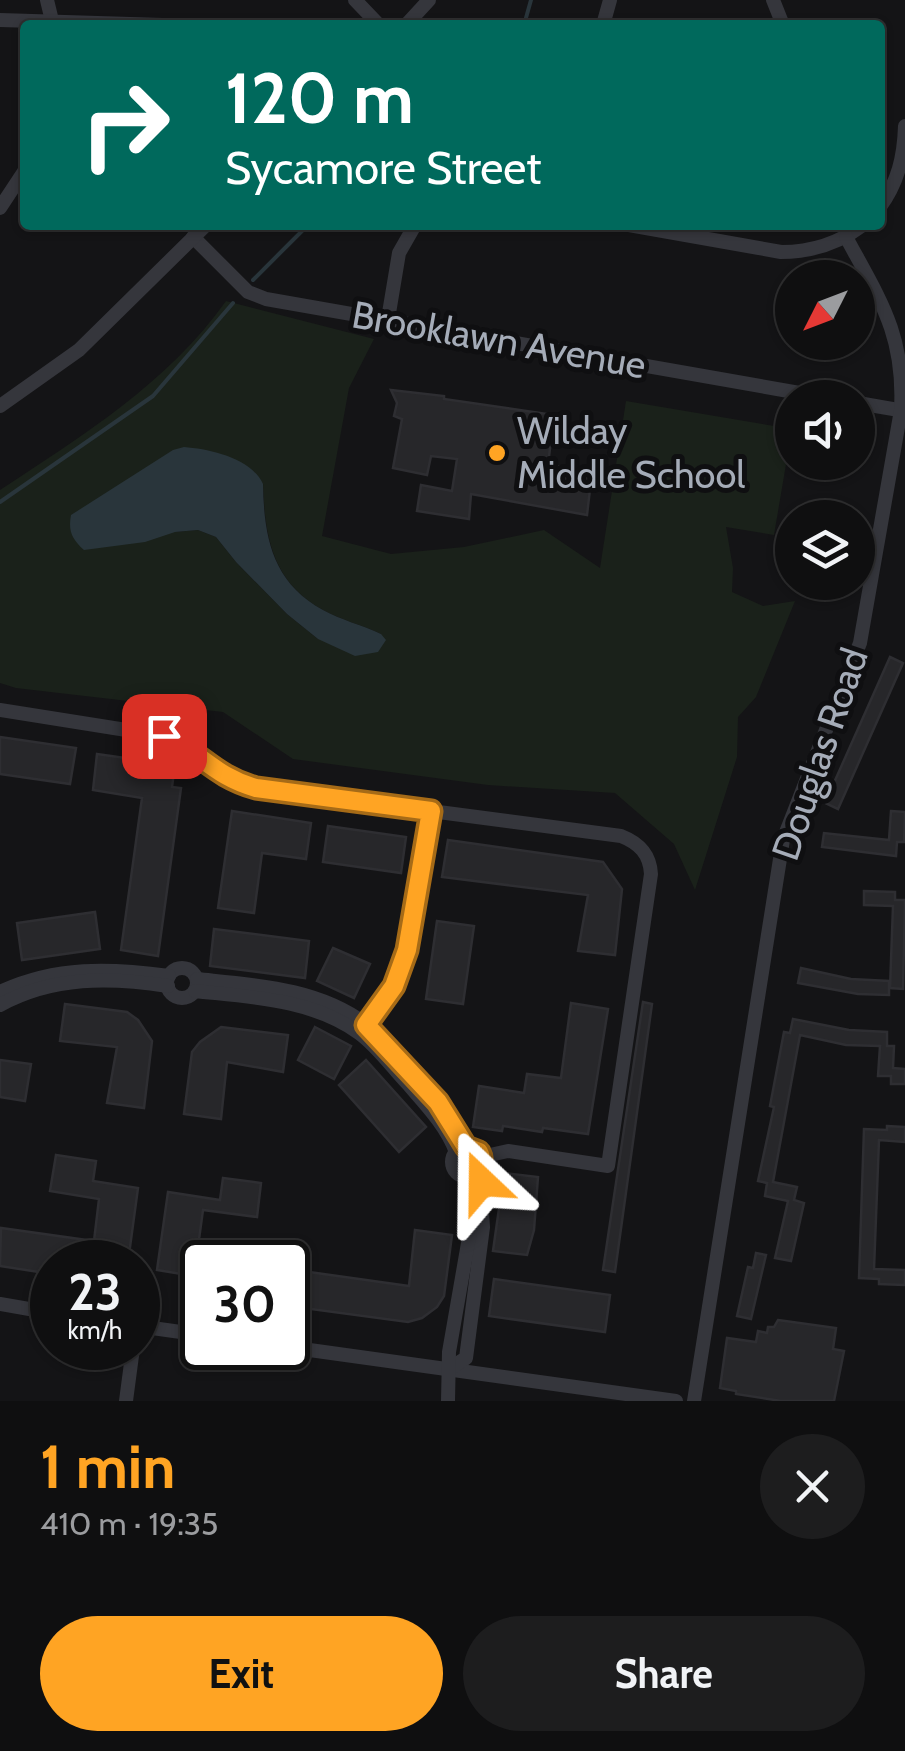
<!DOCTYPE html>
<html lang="en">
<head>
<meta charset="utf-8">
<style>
  body { margin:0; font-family:Cabin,sans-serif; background:#1d1d1e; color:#f1f3f6; height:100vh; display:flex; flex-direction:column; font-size:38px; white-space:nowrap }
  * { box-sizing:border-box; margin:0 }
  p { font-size:32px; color:#9b9c9f }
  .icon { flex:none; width:55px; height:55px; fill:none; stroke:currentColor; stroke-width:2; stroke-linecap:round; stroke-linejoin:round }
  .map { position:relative; height:1401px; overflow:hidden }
  .side { display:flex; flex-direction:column; background:#0f0f10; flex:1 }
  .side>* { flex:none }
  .top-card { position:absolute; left:20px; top:20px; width:865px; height:210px; border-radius:10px; box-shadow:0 2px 8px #0004,0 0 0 2px #2f2f30; background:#00695c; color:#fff; overflow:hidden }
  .needle { width:65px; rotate:228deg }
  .tools { position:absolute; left:775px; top:260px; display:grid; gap:20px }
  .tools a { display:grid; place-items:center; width:100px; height:100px; border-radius:50%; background:#0f0f10; box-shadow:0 2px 8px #0004,0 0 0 2px #2f2f30; font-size:50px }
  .speed { position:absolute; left:30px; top:1240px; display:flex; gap:20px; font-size:50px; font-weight:700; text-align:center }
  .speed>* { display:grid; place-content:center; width:130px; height:130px; border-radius:50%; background:#0f0f10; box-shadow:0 2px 8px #0004,0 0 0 2px #2f2f30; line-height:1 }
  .speed small { font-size:25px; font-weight:400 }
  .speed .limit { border:5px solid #111; border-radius:15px; background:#fff; color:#111 }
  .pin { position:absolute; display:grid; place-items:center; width:85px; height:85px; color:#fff; margin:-42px; border-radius:20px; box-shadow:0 5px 15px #0006 }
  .me { position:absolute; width:110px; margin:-55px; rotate:337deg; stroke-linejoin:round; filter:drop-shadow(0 0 8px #0008) }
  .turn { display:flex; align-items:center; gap:35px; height:210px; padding:0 40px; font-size:45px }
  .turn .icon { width:130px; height:130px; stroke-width:2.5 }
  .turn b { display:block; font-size:70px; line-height:85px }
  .round { display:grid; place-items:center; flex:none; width:105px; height:105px; border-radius:52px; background:#1d1d1e }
  .headline { display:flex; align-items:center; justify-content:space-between; height:170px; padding:0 40px }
  h1 { font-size:60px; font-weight:800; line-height:75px; color:#ffa423 }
  .primary-button { display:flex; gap:20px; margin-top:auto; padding:20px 40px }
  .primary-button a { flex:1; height:115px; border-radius:60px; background:#ffa423; color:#111; font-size:40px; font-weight:800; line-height:115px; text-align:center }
  .primary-button a+a { background:#1d1d1e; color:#f1f3f6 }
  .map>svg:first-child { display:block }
  .green { fill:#1a211a; fill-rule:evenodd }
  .water { fill:#29353b }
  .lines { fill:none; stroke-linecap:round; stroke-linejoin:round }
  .stream { stroke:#29353b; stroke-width:4 }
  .building { fill:#27272a; stroke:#2e2e32; stroke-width:2.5 }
  .street { stroke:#35363c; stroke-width:14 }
  .route-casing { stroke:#a66b17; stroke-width:25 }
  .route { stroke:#ffa423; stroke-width:18 }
  .poi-dot { fill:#ffa423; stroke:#0f0f11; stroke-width:4 }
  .labels { text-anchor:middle; stroke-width:10; stroke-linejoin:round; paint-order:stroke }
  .street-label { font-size:38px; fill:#a5acb8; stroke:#0f0f11 }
  .poi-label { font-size:38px; fill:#a5acb8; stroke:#0f0f11; text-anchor:start }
</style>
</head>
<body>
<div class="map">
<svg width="905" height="1401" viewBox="0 0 905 1401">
  <rect width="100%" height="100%" fill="#141416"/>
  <path class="green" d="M226 301 374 339 349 388 322 536 391 554 464 547 544 530 600 568 626 401 792 429 774 535 726 527 733 568 732 592 763 606 795 601 756 697 738 717 737 757 695 890 674 844 615 793 488 785 293 759 223 712 16 688 0 683V490C82 436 168 383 226 301ZM263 484C265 537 272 582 323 610 341 620 362 625 381 634L318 639 287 614 236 562 216 537 198 530 175 532Z"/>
  <path class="water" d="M184 447C210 449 251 458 263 484 264 537 272 582 323 610 341 620 362 625 381 634L386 640 378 652 355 656 318 639 287 614 236 562 216 537 198 530 175 532 145 542 84 550C72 539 68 531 71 515L173 450Z"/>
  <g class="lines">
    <g class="stream">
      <polyline points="524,25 531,0"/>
      <polyline points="253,280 308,225"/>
      <polyline points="0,502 153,396 233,303"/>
    </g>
  </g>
  <g class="building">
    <polygon points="391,390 444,396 444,399 554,415 548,465 592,472 587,515 471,494 469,519 417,511 421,485 452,491 457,459 431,456 427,475 393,468 402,419 394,416 397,403"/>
    <polygon points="890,657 903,663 838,809 825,803"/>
    <polygon points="0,737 76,748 70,784 0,774"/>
    <polygon points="97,754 175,765 172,787 181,788 158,956 121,950 142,798 93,790"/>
    <polygon points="232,811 311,823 306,859 262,853 254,913 218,908"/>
    <polygon points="891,811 905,812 904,842 897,842 896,856 822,847 824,833 889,840"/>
    <polygon points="328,826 406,837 401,873 323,862"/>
    <polygon points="448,840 603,862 622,889 615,955 578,951 588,895 442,877"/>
    <polygon points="864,891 895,892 895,900 905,900 903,989 890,988 893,906 864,905"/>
    <polygon points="95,912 100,949 22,960 17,923"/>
    <polygon points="437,921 474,926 463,1004 426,999"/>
    <polygon points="214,929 309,941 305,978 210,966"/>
    <polygon points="333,948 370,964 354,998 317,981"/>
    <polygon points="801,968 851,979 889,981 889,995 858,994 798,983"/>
    <polygon points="643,1002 652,1004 615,1272 603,1270"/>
    <polygon points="571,1003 608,1009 588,1134 543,1128 542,1132 503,1126 502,1131 473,1127 479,1086 524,1093 527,1074 561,1078"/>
    <polygon points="65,1004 127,1012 138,1020 152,1041 144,1108 107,1103 117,1047 60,1041"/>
    <polygon points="793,1019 849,1030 887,1032 887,1046 894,1046 893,1068 905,1069 905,1084 891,1084 891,1076 878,1076 880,1046 846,1045 800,1035 773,1182 797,1187 794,1200 804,1203 791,1261 775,1258 788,1201 765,1196 767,1183 758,1181 774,1107 770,1106 784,1032 790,1033"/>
    <polygon points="221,1027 288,1035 283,1072 227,1062 221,1119 184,1114 192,1052 200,1042"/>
    <polygon points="315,1027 351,1046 334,1079 298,1060"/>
    <polygon points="0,1060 31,1064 25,1101 0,1097"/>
    <polygon points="366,1060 426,1127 399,1152 339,1085"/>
    <polygon points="887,1126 905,1127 905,1142 879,1140 874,1269 905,1270 905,1285 879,1284 879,1279 859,1278 864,1129 887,1130"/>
    <polygon points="56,1155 96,1161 93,1181 138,1188 128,1262 76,1259 76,1262 52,1262 52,1274 0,1266 1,1228 94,1241 99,1199 50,1191"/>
    <polygon points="504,1173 538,1177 534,1230 527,1255 493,1251"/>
    <polygon points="223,1178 261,1183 257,1217 203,1210 194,1276 157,1270 168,1192 220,1200"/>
    <polygon points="415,1230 452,1235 444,1296 437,1307 422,1318 408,1322 288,1306 288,1269 409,1286"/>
    <polygon points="756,1253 766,1255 751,1319 737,1316 748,1267 753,1268"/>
    <polygon points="494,1279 610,1295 605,1332 489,1316"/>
    <polygon points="778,1320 836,1328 833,1349 844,1351 834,1401 781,1401 736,1394 736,1391 720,1388 727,1338 756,1342 758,1331 767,1333 768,1327 774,1327"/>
  </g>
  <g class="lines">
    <g class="street">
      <polyline points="47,0 53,25"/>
      <polyline points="355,0 379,25"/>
      <polyline points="773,0 783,25"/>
      <polyline points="0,20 163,25"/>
      <polyline points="406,25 429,0"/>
      <polyline points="603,25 610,0"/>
      <path d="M880 207C898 182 904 157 905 126"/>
      <polyline points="0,208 25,170"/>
      <path d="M629 225 781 252C812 252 838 244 863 225"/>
      <polyline points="193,237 248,292 266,299 828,398"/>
      <polyline points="388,319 399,253 415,225"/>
      <polyline points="858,403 905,411"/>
      <polyline points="0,406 79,350 206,225"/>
      <path d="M0 710 164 736 192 751 231 781 256 788 621 836C639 843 650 854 651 874L608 1166 508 1151 481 1157"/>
      <circle cx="182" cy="983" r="15"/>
      <path d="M197 979C255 985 320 988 368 1026 384 1039 397 1056 411 1071 433 1095 454 1117 466 1147"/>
      <path d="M195 991C250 997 312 999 359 1033 377 1046 391 1066 407 1083 425 1104 446 1125 456 1152"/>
      <path d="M0 992C56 966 110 968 169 976"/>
      <path d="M0 1005C53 976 110 977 168 986"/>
      <path d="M362 1031C417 961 419 896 431 811"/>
      <circle cx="467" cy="1162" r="15"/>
      <polyline points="0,1304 52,1313"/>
      <polyline points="138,1326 202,1335"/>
      <polyline points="288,1347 676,1401"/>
      <polyline points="449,1369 466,1358 483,1227 479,1172"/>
      <polyline points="126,1401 133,1348"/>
      <polyline points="448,1401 449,1352 471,1226 467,1178"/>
      <path d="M694 1401 783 840 860 643 901 410C905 335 880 300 846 237"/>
    </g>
  </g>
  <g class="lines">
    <g class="route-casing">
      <path id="route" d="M164 736C201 752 213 776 256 788L431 811 407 950 394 986 366 1025 438 1102 466 1147 479 1152C485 1163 478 1172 482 1182"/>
    </g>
    <use href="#route" class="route"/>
  </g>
  <circle class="poi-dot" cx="497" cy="453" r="10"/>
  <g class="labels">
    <g class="street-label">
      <text transform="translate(499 340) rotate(10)" y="13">Brooklawn Avenue</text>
      <text transform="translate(820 754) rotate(-71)" y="13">Douglas Road</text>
    </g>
    <g class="poi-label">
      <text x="517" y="444">Wilday<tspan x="517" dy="44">Middle School</tspan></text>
    </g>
  </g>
</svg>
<div class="tools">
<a><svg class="needle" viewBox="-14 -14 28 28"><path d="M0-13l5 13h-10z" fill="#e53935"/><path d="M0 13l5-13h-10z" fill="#9b9c9f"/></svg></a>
<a><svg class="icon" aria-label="sound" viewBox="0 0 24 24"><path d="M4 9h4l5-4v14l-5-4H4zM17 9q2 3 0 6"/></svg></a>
<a><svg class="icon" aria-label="layers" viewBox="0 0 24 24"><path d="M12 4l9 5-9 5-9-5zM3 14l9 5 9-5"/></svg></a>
</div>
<div class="speed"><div>23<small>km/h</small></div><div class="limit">30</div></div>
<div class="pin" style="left:164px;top:736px;background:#d93025"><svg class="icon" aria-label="arrive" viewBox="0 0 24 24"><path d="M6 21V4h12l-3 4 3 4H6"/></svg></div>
<svg class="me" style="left:482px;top:1182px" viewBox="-20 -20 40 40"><path d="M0-17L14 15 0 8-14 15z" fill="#ffa423" stroke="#fff" stroke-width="4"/></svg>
<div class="top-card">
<div class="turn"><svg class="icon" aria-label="right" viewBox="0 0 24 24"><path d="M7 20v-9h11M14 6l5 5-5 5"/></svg><div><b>120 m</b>Sycamore Street</div></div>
</div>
</div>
<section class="side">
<div class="headline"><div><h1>1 min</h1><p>410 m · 19:35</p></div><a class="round"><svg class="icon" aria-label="close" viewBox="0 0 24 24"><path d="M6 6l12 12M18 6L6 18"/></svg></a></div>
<div class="primary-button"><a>Exit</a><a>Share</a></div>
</section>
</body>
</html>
